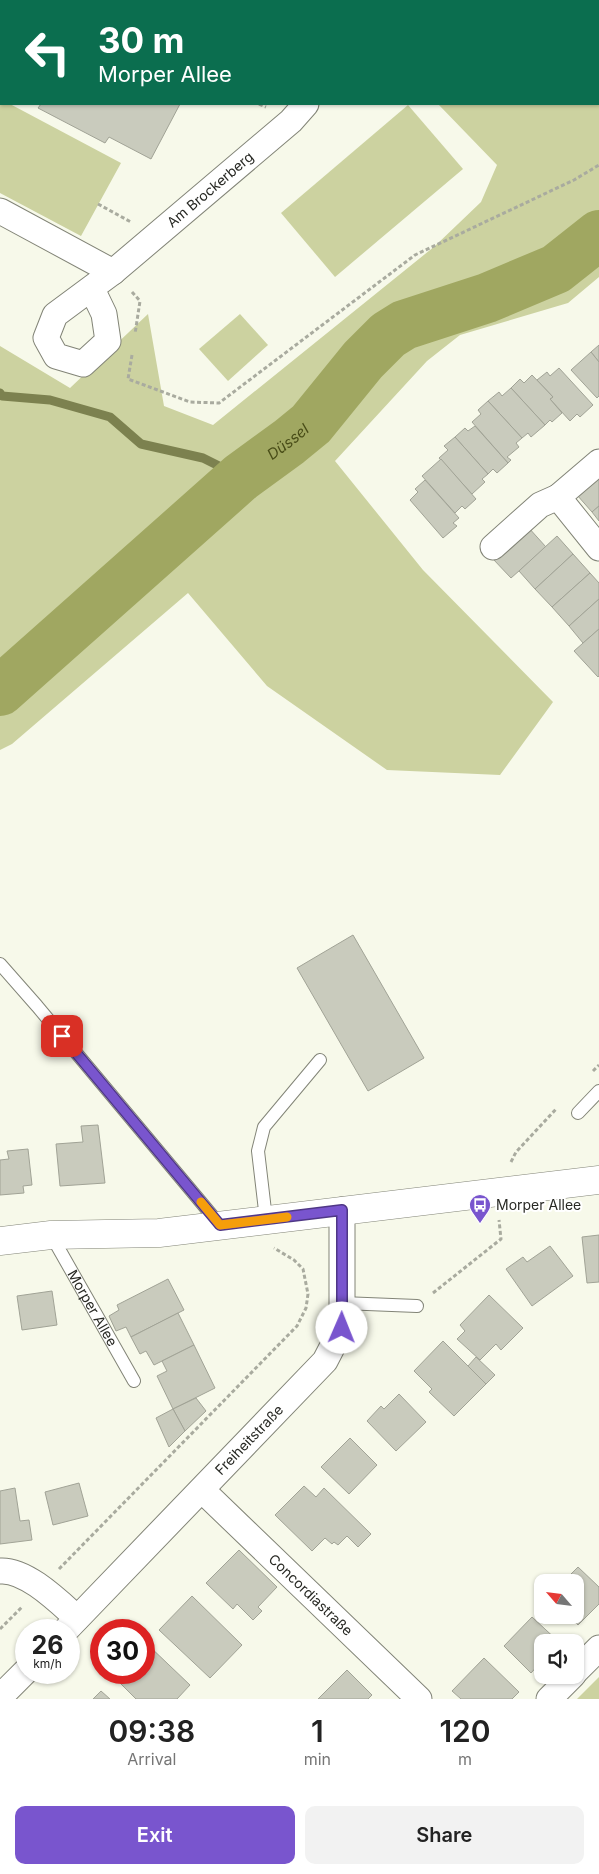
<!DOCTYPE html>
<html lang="en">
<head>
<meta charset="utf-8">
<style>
  body { margin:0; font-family:Inter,sans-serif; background:#f2f2f2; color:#222; height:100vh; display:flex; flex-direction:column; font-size:19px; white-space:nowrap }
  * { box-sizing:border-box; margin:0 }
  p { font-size:16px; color:#767676 }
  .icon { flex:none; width:28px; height:28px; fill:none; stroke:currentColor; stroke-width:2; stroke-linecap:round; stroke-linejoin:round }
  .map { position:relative; height:1699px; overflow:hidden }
  .details { display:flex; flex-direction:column; background:#fff; flex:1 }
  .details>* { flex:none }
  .banner { position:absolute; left:0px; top:0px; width:600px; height:105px; box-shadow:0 1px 4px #0004; background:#0b6e4f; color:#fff; overflow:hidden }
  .needle { width:32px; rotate:298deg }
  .tools { position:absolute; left:534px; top:1574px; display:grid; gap:10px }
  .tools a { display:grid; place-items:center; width:50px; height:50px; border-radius:10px; background:#fff; box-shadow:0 1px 4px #0004; font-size:25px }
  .speed { position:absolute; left:15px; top:1619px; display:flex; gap:10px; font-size:25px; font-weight:700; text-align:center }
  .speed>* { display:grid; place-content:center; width:65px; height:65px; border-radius:50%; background:#fff; box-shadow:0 1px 4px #0004; line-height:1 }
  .speed small { font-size:12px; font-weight:400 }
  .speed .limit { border:8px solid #d22; background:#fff; color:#111 }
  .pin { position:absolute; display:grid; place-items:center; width:42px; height:42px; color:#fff; margin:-21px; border-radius:10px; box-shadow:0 2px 8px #0006 }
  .me { position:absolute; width:55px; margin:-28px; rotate:1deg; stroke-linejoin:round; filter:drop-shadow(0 0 4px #0008) }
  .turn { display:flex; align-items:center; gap:18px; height:105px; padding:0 15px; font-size:22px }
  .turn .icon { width:65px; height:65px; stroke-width:2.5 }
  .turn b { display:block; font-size:35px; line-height:42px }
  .eta { display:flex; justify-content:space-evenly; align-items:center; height:85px; text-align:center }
  .eta b { font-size:30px; font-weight:600; line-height:35px }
  .primary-button { display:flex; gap:10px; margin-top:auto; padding:10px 15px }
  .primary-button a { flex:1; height:58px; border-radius:10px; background:#7955ce; color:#fff; font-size:20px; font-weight:600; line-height:58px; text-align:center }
  .primary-button a+a { background:#f2f2f2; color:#222 }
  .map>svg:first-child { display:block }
  .green { fill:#ccd2a0 }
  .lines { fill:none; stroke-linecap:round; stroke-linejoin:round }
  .stream { stroke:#7c814f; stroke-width:9 }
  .river { stroke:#a0a761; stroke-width:50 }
  .building { fill:#c9cbbd; stroke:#a1a396 }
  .service-casing { stroke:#828477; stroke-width:14 }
  .minor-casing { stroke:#828477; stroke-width:27 }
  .tertiary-casing { stroke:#828477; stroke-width:29 }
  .path { stroke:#a9ab9f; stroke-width:3; stroke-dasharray:4 2.5; stroke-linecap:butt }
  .service { stroke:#fff; stroke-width:12 }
  .minor { stroke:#fff; stroke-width:25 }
  .tertiary { stroke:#fff; stroke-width:28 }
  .route-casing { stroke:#4f3786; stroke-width:12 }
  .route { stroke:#7955ce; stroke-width:9 }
  .slow { stroke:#f59e0b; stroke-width:9 }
  .labels { text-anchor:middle; stroke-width:4; stroke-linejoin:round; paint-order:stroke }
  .street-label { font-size:14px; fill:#282924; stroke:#fff }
  .poi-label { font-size:14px; fill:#282924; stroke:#fff; text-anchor:start }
  .water-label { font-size:15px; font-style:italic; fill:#484c17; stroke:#fff }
</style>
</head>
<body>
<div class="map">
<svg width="599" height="1699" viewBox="0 0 599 1699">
  <rect width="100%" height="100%" fill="#f7f9ea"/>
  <g class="green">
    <polygon points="433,0 576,0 578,1 432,1"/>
    <polygon points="599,18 599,277 568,303 460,335 427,361 335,461 423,570 553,702 500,775 387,770 267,686 188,593 12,744 0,750 0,346 70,388 148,314 164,406 213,425 435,246 481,202 497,165 438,104 599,104"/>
    <polygon points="0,98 1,104 10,104 121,163 81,236 0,193"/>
    <polygon points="408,105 463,169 335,277 281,213"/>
    <polygon points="240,314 268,345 228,381 199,349"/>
    <polygon points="599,1677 599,1699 577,1699"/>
  </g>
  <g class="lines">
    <polyline class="stream" points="0,393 2,396 50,400 110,417 141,444 203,458 241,477"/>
    <path class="river" id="s1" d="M0 691 241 477 289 442 311 424 363 360 388 335 404 325 487 298 556 269 599 235"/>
  </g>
  <g class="building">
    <polygon points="0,0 28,0 1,1 0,52"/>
    <polygon points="41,104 180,104 151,159 109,137 105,143 38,108"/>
    <polygon points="599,345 599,362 591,352"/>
    <polygon points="591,352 599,362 599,396 597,398 571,370"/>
    <polygon points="559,368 593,405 580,417 577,414 570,421 550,399 553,397 537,380 547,372 550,376"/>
    <polygon points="532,375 553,397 550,399 562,413 552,422 550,420 545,425 511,388 520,379 524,383"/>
    <polygon points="511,388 545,425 531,437 528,433 522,438 488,401 499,392 502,396"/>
    <polygon points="488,401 522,438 516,443 519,447 507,457 511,460 508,463 472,422 481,414 478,410"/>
    <polygon points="475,426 508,463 497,473 493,469 488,474 455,437 465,428 468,431"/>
    <polygon points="455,437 488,474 482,479 485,482 472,494 439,458 448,450 444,446"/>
    <polygon points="441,459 476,499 465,509 462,506 455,513 422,476"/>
    <polygon points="599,476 599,506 592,512 577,495"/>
    <polygon points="425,480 459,518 453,523 457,526 443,538 410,500 418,492 415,489"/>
    <polygon points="599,506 599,521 592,512"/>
    <polygon points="528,527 546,547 511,578 493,559"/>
    <polygon points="557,536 573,554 535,589 519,571"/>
    <polygon points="573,554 590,573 552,607 535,589"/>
    <polygon points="590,573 599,583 599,599 569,626 552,607"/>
    <polygon points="599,599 599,629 583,643 569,626"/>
    <polygon points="599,629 599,676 598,677 574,651"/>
    <polygon points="353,935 424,1058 368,1091 297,968"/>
    <polygon points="98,1125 105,1183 60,1186 56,1144 83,1142 81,1126"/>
    <polygon points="28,1149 32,1185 23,1186 24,1193 0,1195 0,1160 9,1159 7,1151"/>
    <polygon points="599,1235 599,1282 587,1283 582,1237"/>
    <polygon points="550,1246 573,1276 532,1306 506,1269 523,1257 527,1262"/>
    <polygon points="168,1279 184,1310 131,1337 126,1327 116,1331 109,1316 119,1310 117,1305"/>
    <polygon points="52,1291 57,1325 22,1330 17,1296"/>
    <polygon points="489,1295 523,1328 501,1350 496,1344 480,1360 457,1339 465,1331 460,1325"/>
    <polygon points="178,1313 194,1345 154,1365 146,1351 140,1354 131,1337"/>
    <polygon points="443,1341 486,1384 454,1416 429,1392 432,1389 414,1371"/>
    <polygon points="194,1345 215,1388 173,1409 157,1376 167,1371 162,1361"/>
    <polygon points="476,1357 495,1375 486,1384 468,1366"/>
    <polygon points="399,1394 426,1422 396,1451 367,1421 381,1406 384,1409"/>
    <polygon points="196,1398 206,1411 185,1431 173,1409"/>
    <polygon points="173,1409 185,1431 169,1447 156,1418"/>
    <polygon points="350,1438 377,1465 349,1494 321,1467"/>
    <polygon points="79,1483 88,1516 53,1525 45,1492"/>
    <polygon points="304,1486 316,1497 324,1488 371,1534 358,1547 347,1536 338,1545 334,1542 332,1544 325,1538 312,1551 275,1515"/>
    <polygon points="15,1488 20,1521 29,1520 32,1540 0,1544 0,1491"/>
    <polygon points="239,1550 277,1587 258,1607 262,1611 253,1620 237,1604 233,1609 206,1583"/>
    <polygon points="578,1567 599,1587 599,1604 578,1625 568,1615 575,1615 575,1582 563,1582"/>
    <polygon points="192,1596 242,1645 210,1678 159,1630"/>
    <polygon points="532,1617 559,1642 542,1642 542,1661 531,1673 504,1646"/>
    <polygon points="147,1644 190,1685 177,1699 136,1699 115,1678 120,1672 144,1672 144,1648"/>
    <polygon points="484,1658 519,1692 512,1699 461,1699 452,1691"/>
    <polygon points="347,1670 372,1695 368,1699 318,1699"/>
    <polygon points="101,1691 110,1699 93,1699"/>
  </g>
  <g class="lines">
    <g class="service-casing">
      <g id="service">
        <polyline points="0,964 37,1006 220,1225"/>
        <polyline points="578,1113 599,1091"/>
        <polyline points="266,1219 258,1151 264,1127 320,1060"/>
        <path id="s2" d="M51 1235 134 1381"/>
        <polyline points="342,1303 417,1306"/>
      </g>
    </g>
    <g class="minor-casing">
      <g id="minor">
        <polyline points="388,1 389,0"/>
        <polyline points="0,211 113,272"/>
        <path id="s3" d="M92 289 104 314 108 341 83 364 56 356 46 338 55 315 113 272 291 121 306 104"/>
        <polyline points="599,462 558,497 599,548"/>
        <polyline points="493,547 540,505 558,497"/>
        <path id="s4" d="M202 1490 419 1699"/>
        <path d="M0 1571C26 1569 59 1602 77 1618"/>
        <path id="s5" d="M66 1630 325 1361 342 1328V1210"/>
        <polyline points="575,1672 599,1648"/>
        <polyline points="0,1697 26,1671"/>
        <polyline points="549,1699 573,1675"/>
      </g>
    </g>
    <g class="tertiary-casing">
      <polyline id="tertiary" points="0,1241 51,1235 159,1233 599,1180"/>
    </g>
    <g class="path">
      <polyline points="259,104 266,107"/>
      <polyline points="98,204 131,222"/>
      <polyline points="132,292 140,301 135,334"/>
      <polyline points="132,355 128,379 190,402 219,403 415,255 574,180 599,165"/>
      <polyline points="593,1071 599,1065"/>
      <polyline points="511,1162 516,1152 557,1108"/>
      <polyline points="433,1293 501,1239 499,1220"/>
      <polyline points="59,1569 297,1326 306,1308 308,1294 303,1269 294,1260 274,1248"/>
      <polyline points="0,1629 23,1606"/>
    </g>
    <use href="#service" class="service"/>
    <use href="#minor" class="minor"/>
    <use href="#tertiary" class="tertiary"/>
  </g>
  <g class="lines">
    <g class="route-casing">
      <polyline id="route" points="62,1036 220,1225 342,1210 342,1328"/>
    </g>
    <use href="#route" class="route"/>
    <polyline class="slow" points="201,1202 220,1225 287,1217"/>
  </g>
  <defs>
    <g id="bus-pin" transform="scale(1.125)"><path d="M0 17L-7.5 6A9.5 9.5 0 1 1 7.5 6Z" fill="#7955ce" stroke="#fff"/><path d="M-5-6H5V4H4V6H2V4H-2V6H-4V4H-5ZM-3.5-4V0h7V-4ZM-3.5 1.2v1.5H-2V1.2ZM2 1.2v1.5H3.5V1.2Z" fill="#fff"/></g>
  </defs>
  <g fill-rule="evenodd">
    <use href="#bus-pin" x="480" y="1205"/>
  </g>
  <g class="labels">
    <g class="street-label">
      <text dy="5" stroke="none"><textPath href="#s3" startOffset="362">Am Brockerberg</textPath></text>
      <text dy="5" stroke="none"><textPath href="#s2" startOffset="84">Morper Allee</textPath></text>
      <text dy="5" stroke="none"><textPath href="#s5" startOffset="264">Freiheitstraße</textPath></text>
      <text dy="5" stroke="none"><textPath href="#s4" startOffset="151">Concordiastraße</textPath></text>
    </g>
    <g class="poi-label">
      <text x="496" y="1210">Morper Allee</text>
    </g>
    <g class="water-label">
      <text dy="5" stroke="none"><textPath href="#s1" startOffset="381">Düssel</textPath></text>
    </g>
  </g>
</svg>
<div class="tools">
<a><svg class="needle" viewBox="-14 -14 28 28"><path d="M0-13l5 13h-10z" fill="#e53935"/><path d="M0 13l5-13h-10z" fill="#767676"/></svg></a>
<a><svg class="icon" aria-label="sound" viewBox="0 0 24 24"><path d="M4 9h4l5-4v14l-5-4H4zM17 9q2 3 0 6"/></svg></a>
</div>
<div class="speed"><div>26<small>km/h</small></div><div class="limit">30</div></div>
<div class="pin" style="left:62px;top:1036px;background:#d93025"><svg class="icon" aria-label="arrive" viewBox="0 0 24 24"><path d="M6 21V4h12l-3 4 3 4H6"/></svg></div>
<svg class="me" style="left:342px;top:1328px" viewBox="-20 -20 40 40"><circle r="19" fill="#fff"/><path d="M0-13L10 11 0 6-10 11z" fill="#7955ce"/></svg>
<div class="banner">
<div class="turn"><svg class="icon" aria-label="left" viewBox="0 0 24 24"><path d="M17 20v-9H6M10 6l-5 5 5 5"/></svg><div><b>30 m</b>Morper Allee</div></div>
</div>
</div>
<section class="details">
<div class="eta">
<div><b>09:38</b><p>Arrival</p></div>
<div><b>1</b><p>min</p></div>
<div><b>120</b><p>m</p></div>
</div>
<div class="primary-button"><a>Exit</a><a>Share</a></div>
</section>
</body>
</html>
